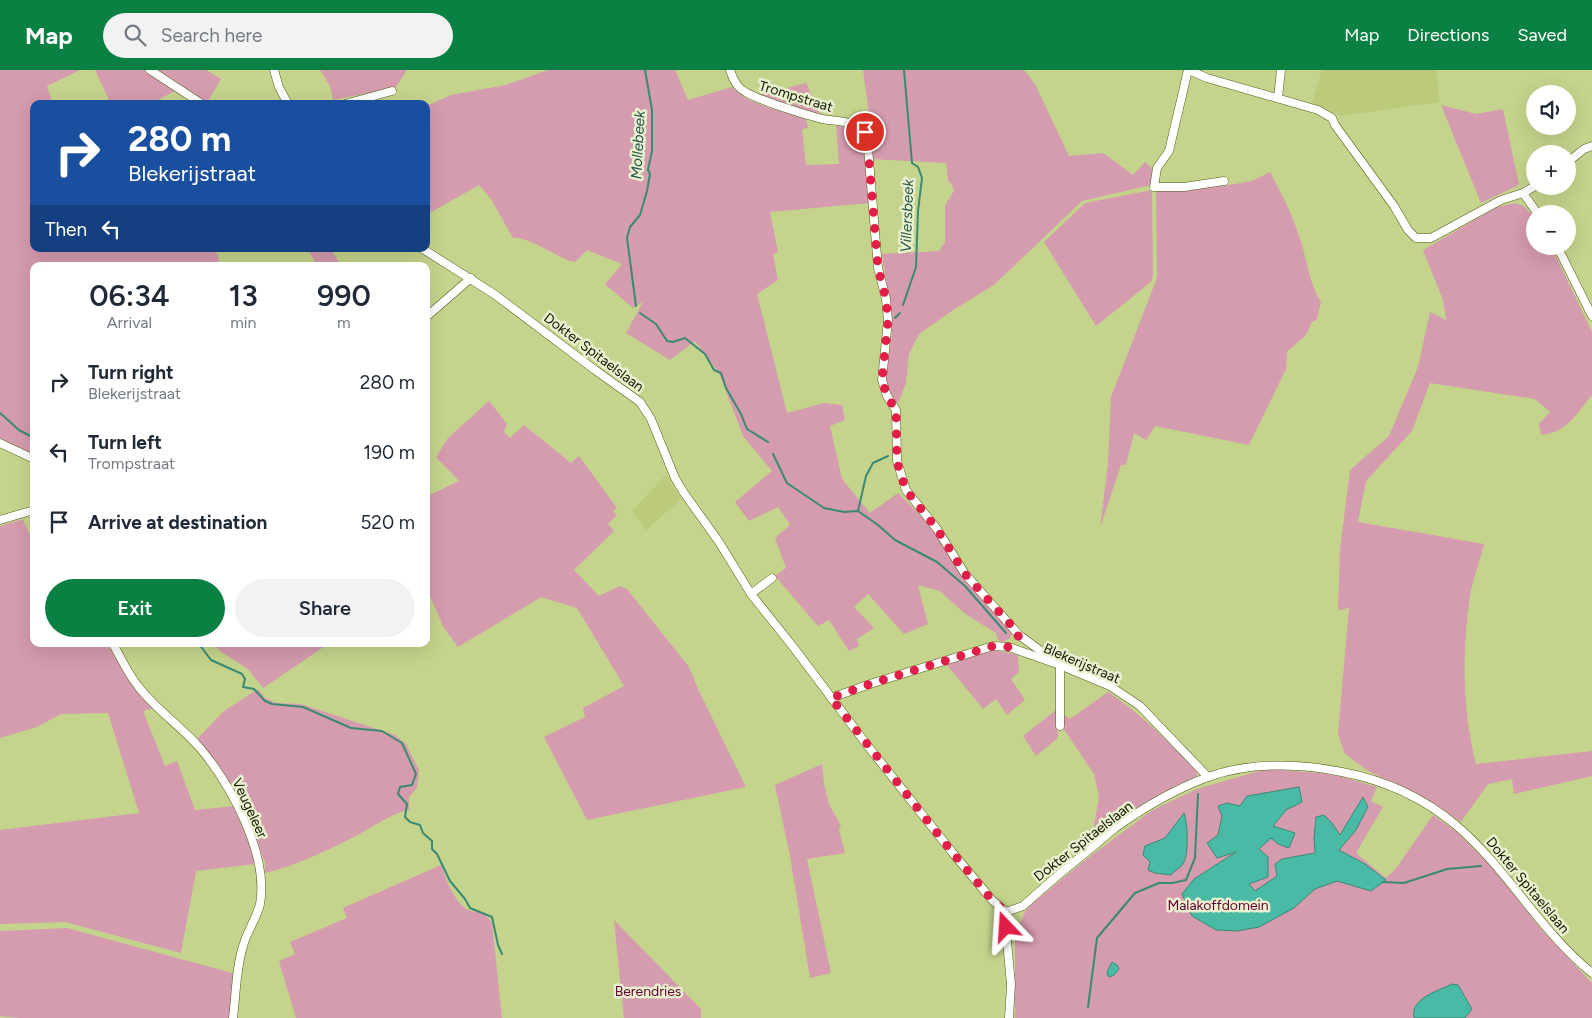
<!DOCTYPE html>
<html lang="en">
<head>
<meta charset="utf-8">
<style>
  body { margin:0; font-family:Figtree,sans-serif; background:#f2f2f3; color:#1f2937; height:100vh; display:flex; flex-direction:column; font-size:19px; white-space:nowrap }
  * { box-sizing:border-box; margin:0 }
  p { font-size:16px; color:#747a83 }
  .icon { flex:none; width:28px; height:28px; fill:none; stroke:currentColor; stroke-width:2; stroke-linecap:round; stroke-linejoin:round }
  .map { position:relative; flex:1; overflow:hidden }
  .sheet { position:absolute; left:30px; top:192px; width:400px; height:385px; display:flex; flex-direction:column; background:#fff; border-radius:10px; box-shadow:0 5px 20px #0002 }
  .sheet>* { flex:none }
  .banner { position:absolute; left:30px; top:30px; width:400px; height:152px; border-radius:10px; box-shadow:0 5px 20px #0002; background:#1a4fa0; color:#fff; overflow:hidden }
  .buttons { position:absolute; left:1526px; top:15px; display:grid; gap:10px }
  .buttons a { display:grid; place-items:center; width:50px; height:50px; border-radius:50%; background:#fff; box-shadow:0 5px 20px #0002; font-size:25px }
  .pin { position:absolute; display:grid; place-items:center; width:42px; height:42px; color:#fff; margin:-21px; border:2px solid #fff; border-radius:50%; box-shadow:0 1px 5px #0007 }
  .me { position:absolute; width:55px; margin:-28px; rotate:340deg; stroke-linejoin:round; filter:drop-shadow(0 0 4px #0008) }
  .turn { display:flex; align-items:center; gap:18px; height:105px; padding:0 15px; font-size:22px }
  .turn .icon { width:65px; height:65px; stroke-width:2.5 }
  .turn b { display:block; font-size:35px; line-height:42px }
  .then { display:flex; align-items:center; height:48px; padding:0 15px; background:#0003; gap:10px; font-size:19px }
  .eta { display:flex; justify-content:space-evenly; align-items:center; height:85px; text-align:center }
  .eta b { font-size:30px; font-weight:600; line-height:35px }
  .cta { display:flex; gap:10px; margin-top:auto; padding:10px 15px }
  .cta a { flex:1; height:58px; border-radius:30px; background:#0b8043; color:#fff; font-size:20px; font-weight:600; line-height:58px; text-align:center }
  .cta a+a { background:#f2f2f3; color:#1f2937 }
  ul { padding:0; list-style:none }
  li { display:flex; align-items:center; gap:15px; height:70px; padding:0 15px }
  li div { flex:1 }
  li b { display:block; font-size:19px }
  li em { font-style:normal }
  header { display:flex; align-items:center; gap:30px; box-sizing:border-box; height:70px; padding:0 25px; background:#0b8043; color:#fff }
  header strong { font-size:24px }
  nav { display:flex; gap:28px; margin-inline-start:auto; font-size:18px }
  .search { width:350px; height:45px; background:#f2f2f3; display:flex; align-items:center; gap:12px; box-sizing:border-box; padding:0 18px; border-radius:28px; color:#747a83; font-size:19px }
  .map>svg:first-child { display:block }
  .built { fill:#bbca7b }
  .green { fill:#d59bae }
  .water { fill:#49baa5; stroke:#398a74 }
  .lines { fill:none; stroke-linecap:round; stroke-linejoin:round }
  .stream { stroke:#398a74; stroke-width:2 }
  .minor-casing { stroke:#505c13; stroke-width:9 }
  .minor { stroke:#fff; stroke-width:8 }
  .route { stroke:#e11d48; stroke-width:9; stroke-dasharray:0 16.2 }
  .labels { text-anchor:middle; stroke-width:5; stroke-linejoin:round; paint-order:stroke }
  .street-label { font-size:14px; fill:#141900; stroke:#e8f0cd }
  .park-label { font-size:14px; fill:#670036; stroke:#e8f0cd }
  .water-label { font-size:15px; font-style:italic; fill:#25554b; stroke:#e8f0cd }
</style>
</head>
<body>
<header>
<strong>Map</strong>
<div class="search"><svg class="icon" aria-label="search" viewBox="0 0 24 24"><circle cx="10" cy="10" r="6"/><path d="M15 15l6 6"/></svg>Search here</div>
<nav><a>Map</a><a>Directions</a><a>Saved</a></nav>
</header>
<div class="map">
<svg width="1592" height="948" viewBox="0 0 1592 948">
  <rect width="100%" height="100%" fill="#c5d48c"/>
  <g class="built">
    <polygon points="1322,0 1437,0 1439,32 1341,46 1312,33"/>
    <polygon points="666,405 681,429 646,460 632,441"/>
  </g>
  <g class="green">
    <polygon points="0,0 80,0 47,16 53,34 34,34 34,179 213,179 218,185 219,196 34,196 34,392 0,374"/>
    <polygon points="95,0 146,0 175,21 150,34 111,34"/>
    <polygon points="153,0 206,0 221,9 207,33 176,16"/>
    <polygon points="320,0 407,0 394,20 383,20 333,30 330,16"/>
    <path d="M548 0H675L688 30 732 17C751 36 781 41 806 48L808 58 802 59 806 95 839 94 836 55C847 58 856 59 863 69L870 133 770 142 778 182 773 184 778 210 757 224 787 343 824 333 842 335 845 350 830 356 842 409 870 443 898 423 924 449 938 465 956 498 1006 555 1012 564 1009 569 1002 572 998 570 996 563 964 543 940 521 918 515 928 554 904 564 868 524 854 537 874 558 857 569 859 576 849 581 829 550 818 556 775 506 786 498 775 468 790 455 778 437 749 451 735 432 772 401 743 366 719 303 695 271 670 290 626 263 643 232 633 238 605 214 622 194 587 180 575 192 569 191C556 185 525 166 513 168L491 129 479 115 426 145V35L433 33 451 25 506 15Z"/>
    <path d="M863 0H1024L1035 14 1069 86 1103 83 1133 105 1145 92 1153 99 1151 115 1082 131 994 215 953 240 919 264 909 284 906 313 898 333C892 327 886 320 886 310 885 294 892 277 892 260 891 234 885 210 882 184L939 181 945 172V135L954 121 952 115 948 111 946 93 870 89 871 58Z"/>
    <polygon points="806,13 821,46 755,26"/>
    <polygon points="1441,35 1476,44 1503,39 1519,115 1481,133"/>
    <path d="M1270 102C1281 123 1292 143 1299 166 1307 187 1308 212 1321 232L1317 249 1312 252 1306 265 1287 282 1286 299 1249 375 1155 356 1146 370 1134 363 1126 395H1121L1100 458 1108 394 1111 327 1157 208 1156 123 1159 119 1180 121 1235 114 1252 111Z"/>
    <polygon points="1152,120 1153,206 1151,212 1096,256 1044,172 1085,133"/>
    <path d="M1516 133 1525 137 1535 148V176H1551L1592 262V325C1576 344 1568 362 1541 365L1539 354 1550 342 1535 329 1430 313 1412 361 1366 411 1358 452 1484 474C1480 491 1473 509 1470 526 1462 581 1462 640 1476 694L1592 681V706L1514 724 1512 709 1488 714 1461 752 1412 721 1368 701 1345 684 1338 664 1349 538 1338 540 1340 480 1350 400 1389 366 1418 297 1430 242 1446 250 1443 230 1423 180 1497 137Z"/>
    <polygon points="308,179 331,179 341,196 317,196"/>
    <polygon points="489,331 507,354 504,362 510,368 524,355 571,393 579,386 617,438 613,441 617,445 608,454 614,461 574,500 599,526 620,516 627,519 689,597 698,619 746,717 587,750 544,667 585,647 583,638 624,616 577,538 541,527 458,577 444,558 426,517 426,427 459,411 436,387 448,368"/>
    <polygon points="23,449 34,475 34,574 107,574 133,617 154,638 143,641 165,696 177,691 195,740 235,736 256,794 196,801 181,883 65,852 0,854 0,760 139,743 108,643 61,644 37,657 0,668 0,456"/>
    <polygon points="213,574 328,574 263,618 248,599 221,582"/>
    <polygon points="993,580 1018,585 1019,602 1011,609 1025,630 1007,645 996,629 983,639 947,595"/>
    <path d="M258 619 265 628 276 633 301 634 395 665 406 674 419 700 417 718 409 727V740C392 743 376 755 361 763 331 779 298 795 265 803V792L234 722 196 670 224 641Z"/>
    <path d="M1108 622C1141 644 1169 672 1197 701V706L1194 708 1147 732 1121 749 1091 774 1099 727 1094 704 1063 658 1062 643 1070 649Z"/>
    <polygon points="1056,640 1058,668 1036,686 1023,666"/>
    <polygon points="822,694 824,714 829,734 841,756 839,759 845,783 807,789 831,903 810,908 790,786 775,715"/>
    <polygon points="1266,699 1332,704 1377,717 1371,731 1383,737 1356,783 1386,808 1397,797 1433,745 1457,762 1492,797 1542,860 1592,913 1592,948 1465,948 1472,939 1413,942 1414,948 1015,948 1015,864 1027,838 1084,791 1151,741 1197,719"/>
    <path d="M441 795C447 810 453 831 468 840 472 842 480 842 484 843L492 853 502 948H296L279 891 295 884 290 872 347 848 343 838Z"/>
    <polygon points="614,850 701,939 701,948 624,948"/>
    <polygon points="67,858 236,904 230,948 19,948 0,946 0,861"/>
  </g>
  <g class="water">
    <polygon points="1299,717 1302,732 1286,740 1273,756 1295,763 1289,778 1278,774 1271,768 1259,779 1268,787 1268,807 1249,814 1255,821 1277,806 1275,794 1282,789 1315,783 1314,768 1316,747 1324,745 1332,753 1340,765 1363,727 1368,737 1356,760 1339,780 1365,794 1386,810 1371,821 1337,811 1315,819 1294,838 1259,857 1237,861 1216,860 1192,846 1182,824 1194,809 1236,782 1217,788 1207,773 1218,765 1222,746 1218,736 1227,733 1240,736 1247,726"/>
    <path d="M1184 743C1188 753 1189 785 1183 794 1180 798 1174 801 1171 805L1155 803 1148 800 1150 792 1143 785 1145 776 1165 768Z"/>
    <polygon points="1112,892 1117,895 1119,899 1114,905 1110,907 1108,906 1107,902"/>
    <path d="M1452 914 1458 915 1472 939 1465 948H1414C1410 928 1438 921 1452 914Z"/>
  </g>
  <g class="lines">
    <g class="stream">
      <polyline points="903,235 916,197 918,141 922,108 918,97 912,93 904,0"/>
      <polyline points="636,236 627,168 630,157 640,145 647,121 650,104 648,100 652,81 652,40 645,0"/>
      <polyline points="640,243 656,254 667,271 673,272 685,268 705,284 714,300 721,303 726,318 741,344 747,359 768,372"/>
      <polyline points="895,248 900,243"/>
      <polyline points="0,343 19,360 34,368"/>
      <polyline points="773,384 787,413 824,438 844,442 858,441 878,455 895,470 937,492 965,516 1006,563"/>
      <polyline points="858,441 866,406 873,393 888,386"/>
      <polyline points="199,574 211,590 242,604 245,609 243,617 254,619 265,631 272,634 303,637 351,658 382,661 402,673 416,704 412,715 400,717 398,724 407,734 405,747 410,752 420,755 423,763 432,771 432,779 437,784 450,811 465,829 470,838 492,847 498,875 502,884"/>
      <polyline points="1383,812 1404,813 1447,799 1481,796"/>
      <polyline points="1088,937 1097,868 1135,823 1159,813 1172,813 1186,810 1195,788 1198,724"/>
    </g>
    <g class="minor-casing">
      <g id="minor">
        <polyline points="150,0 202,34"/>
        <polyline points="274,0 279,17 288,34"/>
        <path d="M730 0C732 6 735 13 739 17 748 28 807 45 822 49 837 52 860 50 867 66L878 198 886 229 888 250 882 310 887 326 896 340 897 391 906 420 937 459 965 504 1019 565 1060 595"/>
        <polyline points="1188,0 1169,81 1157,98 1154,117 1184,117 1224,111"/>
        <polyline points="1189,0 1207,8 1318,40 1332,48 1335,55 1394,136 1408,160 1416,168 1431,168 1501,130 1523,123 1535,116"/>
        <polyline points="1278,28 1281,0"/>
        <polyline points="345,34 392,21"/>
        <polyline points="1568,92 1584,79 1592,76"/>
        <polyline points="1523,123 1538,144"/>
        <polyline points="1557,176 1592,246"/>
        <polyline points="423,179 494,224 595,300 640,332 651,349 675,408 684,423 719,472 751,524 794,578 867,675 952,782 992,830 1006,842"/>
        <polyline points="426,247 471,208"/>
        <polyline points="0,373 34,389"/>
        <polyline points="0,450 34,440"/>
        <polyline points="751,524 772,508"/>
        <path d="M113 574C121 588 128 604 138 616 156 640 181 656 200 678 231 715 269 785 260 834 257 847 248 860 244 873 236 896 236 924 233 948"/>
        <polyline points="831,628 873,613 993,576 1009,577 1060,595 1110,616 1140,636 1208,707"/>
        <polyline points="1060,656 1060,595"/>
        <path d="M1006 842 1023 836C1044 817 1066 798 1089 780 1098 773 1106 765 1115 758 1143 738 1175 719 1208 707 1250 692 1299 693 1342 702 1384 710 1424 728 1457 756 1508 800 1540 861 1592 903"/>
        <polyline points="1006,842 1007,872 1011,914 1009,948"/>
      </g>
    </g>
    <use href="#minor" class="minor"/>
  </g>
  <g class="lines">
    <polyline class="route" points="865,62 867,66 878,198 886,229 888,250 882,310 887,326 896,340 897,392 906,420 937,459 965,504 1019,564 1016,572 1009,577 993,576 873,613 831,628 952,782 992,830 1006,842 1006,857"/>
  </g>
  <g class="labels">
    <g class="street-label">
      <text transform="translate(796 26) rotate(17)" y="5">Trompstraat</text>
      <text transform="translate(594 282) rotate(37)" y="5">Dokter Spitaelslaan</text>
      <text transform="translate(1082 593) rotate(23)" y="5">Blekerijstraat</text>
      <text transform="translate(250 738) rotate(65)" y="5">Veugeleer</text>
      <text transform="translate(1083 771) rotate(-38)" y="5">Dokter Spitaelslaan</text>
      <text transform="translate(1528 815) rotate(50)" y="5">Dokter Spitaelslaan</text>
    </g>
    <g class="park-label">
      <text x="1218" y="840">Malakoffdomein</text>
      <text x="648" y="926">Berendries</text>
    </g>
    <g class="water-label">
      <text transform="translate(638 75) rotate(-87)" y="5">Mollebeek</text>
      <text transform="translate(907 146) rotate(-88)" y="5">Villersbeek</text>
    </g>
  </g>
</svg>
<div class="buttons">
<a><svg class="icon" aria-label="sound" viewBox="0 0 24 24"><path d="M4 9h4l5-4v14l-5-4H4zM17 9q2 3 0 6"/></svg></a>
<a>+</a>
<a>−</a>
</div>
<div class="pin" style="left:865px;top:62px;background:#d93025"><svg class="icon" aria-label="arrive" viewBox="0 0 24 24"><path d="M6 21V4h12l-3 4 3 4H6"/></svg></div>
<svg class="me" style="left:1006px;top:857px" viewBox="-20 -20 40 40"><path d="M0-17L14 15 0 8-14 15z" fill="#e11d48" stroke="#fff" stroke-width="4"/></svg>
<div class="banner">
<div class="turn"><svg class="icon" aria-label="right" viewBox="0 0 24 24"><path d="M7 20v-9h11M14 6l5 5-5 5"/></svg><div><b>280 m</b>Blekerijstraat</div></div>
<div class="then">Then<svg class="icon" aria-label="left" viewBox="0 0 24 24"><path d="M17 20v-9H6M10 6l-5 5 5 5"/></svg></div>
</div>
<section class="sheet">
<div class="eta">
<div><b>06:34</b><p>Arrival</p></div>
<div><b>13</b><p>min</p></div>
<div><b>990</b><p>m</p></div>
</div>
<ul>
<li><svg class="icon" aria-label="right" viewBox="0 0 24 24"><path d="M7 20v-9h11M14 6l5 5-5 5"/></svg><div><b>Turn right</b><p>Blekerijstraat</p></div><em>280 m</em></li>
<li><svg class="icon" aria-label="left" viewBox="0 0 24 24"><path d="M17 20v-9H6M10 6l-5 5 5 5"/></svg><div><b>Turn left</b><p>Trompstraat</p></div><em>190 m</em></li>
<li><svg class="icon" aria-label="arrive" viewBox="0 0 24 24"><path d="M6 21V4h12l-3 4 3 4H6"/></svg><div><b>Arrive at destination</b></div><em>520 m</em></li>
</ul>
<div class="cta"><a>Exit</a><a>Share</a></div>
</section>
</div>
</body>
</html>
